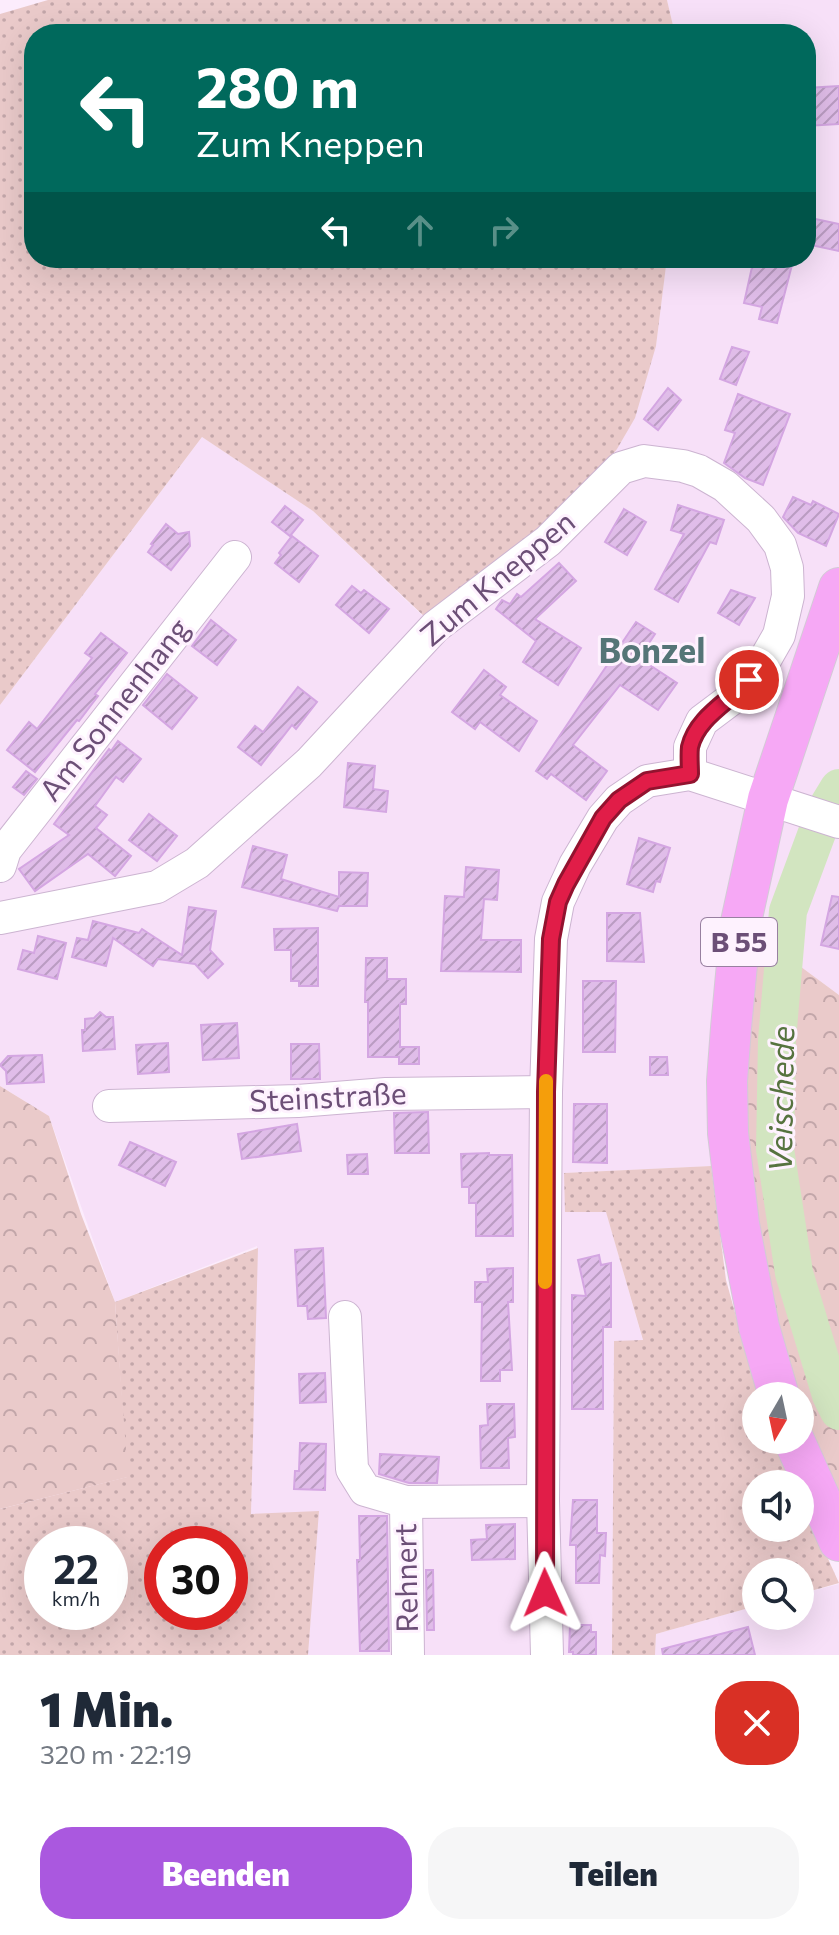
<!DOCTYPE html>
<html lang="de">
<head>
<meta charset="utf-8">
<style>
  body { margin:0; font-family:Commissioner,sans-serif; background:#f6f6f7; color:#1f2937; height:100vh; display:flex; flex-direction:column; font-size:30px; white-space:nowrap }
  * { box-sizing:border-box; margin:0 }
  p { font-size:26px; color:#747a83 }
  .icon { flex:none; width:44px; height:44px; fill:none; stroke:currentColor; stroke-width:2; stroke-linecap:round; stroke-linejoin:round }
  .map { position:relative; height:1655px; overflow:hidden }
  .panel { display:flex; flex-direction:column; background:#fff; flex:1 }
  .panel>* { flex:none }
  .hud { position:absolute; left:24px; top:24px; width:792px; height:244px; border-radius:32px; box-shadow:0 8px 32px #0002; background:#00695c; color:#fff; overflow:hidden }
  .needle { width:52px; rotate:189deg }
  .tools { position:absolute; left:742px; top:1382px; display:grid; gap:16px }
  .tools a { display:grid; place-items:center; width:72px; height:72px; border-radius:50%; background:#fff; box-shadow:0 8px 32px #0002; font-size:40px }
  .speed { position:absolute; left:24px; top:1526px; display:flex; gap:16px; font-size:40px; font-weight:700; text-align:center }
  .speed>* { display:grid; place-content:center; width:104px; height:104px; border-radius:50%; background:#fff; box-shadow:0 8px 32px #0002; line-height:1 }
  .speed small { font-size:20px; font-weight:400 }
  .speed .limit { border:12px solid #d22; background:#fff; color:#111 }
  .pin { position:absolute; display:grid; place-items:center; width:68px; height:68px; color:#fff; margin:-34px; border:4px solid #fff; border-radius:50%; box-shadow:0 2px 8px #0007 }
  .me { position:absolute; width:88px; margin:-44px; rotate:359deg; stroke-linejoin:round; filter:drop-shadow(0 0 6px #0008) }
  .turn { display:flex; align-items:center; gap:28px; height:168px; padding:0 40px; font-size:36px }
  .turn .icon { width:104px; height:104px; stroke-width:2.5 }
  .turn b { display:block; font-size:56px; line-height:68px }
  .lanes { display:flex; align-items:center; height:76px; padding:0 40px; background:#0003; justify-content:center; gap:40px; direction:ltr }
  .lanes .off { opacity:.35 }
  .round { display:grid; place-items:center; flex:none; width:84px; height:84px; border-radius:32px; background:#f6f6f7 }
  .head { display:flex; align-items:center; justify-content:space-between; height:136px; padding:0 40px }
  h1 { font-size:48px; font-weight:800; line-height:60px }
  .primary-button { display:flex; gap:16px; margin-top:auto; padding:16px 40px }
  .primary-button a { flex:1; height:92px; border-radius:32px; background:#aa58df; color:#fff; font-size:32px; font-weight:800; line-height:92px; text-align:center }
  .primary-button a+a { background:#f6f6f7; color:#1f2937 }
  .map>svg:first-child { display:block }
  .residential { fill:#f7e0f8 }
  .grass { fill:url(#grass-dots); fill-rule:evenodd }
  .forest { fill:url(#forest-crowns) }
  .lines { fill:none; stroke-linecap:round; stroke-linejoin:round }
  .river { stroke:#d2e5c0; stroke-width:38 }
  .building { fill:url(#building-hatch); stroke:#d4a6e2; stroke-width:2 }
  .minor-casing { stroke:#ccb4d1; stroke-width:34 }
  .major-casing { stroke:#d3cad6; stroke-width:42 }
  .minor { stroke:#fff; stroke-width:32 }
  .major { stroke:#f6a8f5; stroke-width:40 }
  .route-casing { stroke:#92132f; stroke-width:20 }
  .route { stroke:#e11d48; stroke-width:14 }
  .slow { stroke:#f59e0b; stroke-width:14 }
  .labels { text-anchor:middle; stroke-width:6; stroke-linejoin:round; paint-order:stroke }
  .shield { fill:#fef2fe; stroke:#9880a0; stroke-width:2 }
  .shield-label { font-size:28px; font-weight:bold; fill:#6c4f77 }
  .street-label { font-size:30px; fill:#6c4f77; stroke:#fef2fe }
  .water-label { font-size:32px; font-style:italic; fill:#56733f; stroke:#fef2fe }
  .quarter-label { font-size:34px; font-weight:bold; fill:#557577; stroke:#fef2fe }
</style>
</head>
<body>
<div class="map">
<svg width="839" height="1655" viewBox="0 0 839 1655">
  <defs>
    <pattern id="grass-dots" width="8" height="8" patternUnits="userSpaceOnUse" patternTransform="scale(2)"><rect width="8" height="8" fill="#eacaca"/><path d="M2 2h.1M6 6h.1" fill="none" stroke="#c2a6a9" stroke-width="1.8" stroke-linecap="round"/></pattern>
    <pattern id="forest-crowns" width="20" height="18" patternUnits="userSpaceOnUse" patternTransform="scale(2)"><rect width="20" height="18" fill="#eacaca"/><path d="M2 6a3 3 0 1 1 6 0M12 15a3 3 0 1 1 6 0" fill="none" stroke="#c2a6a9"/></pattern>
    <pattern id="building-hatch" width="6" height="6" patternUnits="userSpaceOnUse" patternTransform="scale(2)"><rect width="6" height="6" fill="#e0bde9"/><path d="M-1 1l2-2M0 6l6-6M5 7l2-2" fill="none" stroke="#ba9cc2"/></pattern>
  </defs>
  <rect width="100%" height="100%" fill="#fcecfc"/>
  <g class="residential">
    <polygon points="667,0 839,0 839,995 758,935 742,1152 711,1166 564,1173 606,1211 643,1341 614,1342 612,1655 308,1655 318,1512 251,1514 257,1246 115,1302 49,1116 0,1086 0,705 202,437 313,511 427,620 656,346 667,258 806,258 806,34 675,34"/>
    <polygon points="839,1584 839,1655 655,1655 656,1634 756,1606 756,1616 800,1616 800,1594"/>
  </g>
  <g class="grass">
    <polygon points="48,0 667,0 675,34 34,34 34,258 667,258 656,346 635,418 617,449 580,496 428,620 313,511 202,437 0,705 0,14"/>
    <polygon points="711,1166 726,1280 758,1396 756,1396 756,1440 775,1440 794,1484 756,1484 756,1528 800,1528 800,1497 839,1583 800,1594 800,1572 756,1572 756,1606 656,1634 655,1655 612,1655 614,1341 643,1340 606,1212 565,1212 564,1173"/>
    <path d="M258 1248 251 1514 319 1511 308 1655H0V1509L127 1477 115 1302ZM42 1544H110V1612H42ZM162 1544H230V1612H162Z"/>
  </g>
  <g class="forest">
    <polygon points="758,935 839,995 839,1505 830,1488 800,1404 800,1396 797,1396 752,1228 740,1066"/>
    <polygon points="0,1086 49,1116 81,1214 115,1302 128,1477 0,1509"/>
  </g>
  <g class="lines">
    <polyline class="river" points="839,788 825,811 788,911 777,1040 775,1149 794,1273 831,1395 839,1411"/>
  </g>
  <g class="building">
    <polygon points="839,86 839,124 806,126 806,88"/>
    <polygon points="806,217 839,224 839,251 806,244"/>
    <polygon points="754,258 779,258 793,261 777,323 759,319 762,307 744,303"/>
    <polygon points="732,347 749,352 736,385 720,379"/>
    <polygon points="668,388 681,400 658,430 644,419"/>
    <polygon points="738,394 790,414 763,485 745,478 724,463 735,433 725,430"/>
    <polygon points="793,497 811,505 813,501 839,514 826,546 798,533 783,517"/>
    <polygon points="678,505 724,520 716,544 710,542 678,602 655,589 684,534 671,530"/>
    <polygon points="285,506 303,520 290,536 272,522"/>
    <polygon points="624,509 646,522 627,555 605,542"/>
    <polygon points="166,524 178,534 189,532 190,546 171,570 148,552 153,545 151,544"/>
    <polygon points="292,536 318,556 299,582 275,563 281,555 279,553"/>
    <polygon points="559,563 576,581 535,619 581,648 558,685 523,662 536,641 496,609 502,600 510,604 517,594 521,597"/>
    <polygon points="352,586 361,593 364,590 389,609 369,633 336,605"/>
    <polygon points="731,590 755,598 739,625 718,613"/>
    <polygon points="211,620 236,640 217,665 192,646"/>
    <polygon points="636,622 655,634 639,658 677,683 658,710 620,685 573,745 607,771 586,800 551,774 547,779 536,771"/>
    <polygon points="101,633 127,653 95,694 98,696 79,721 77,720 35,772 7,750 29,722 37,729 92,658 85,653"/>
    <polygon points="484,670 506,687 500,695 537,721 519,751 480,722 475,729 452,712"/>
    <polygon points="167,674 197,698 172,729 143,705"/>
    <polygon points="298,687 317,702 296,729 292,725 261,765 238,747 255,726 263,732"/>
    <polygon points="118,741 141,759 123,782 116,777 95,806 107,815 96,828 131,856 115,876 88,854 35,891 19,869 69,835 54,824 109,749 111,751"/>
    <polygon points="348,763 375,766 373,789 388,791 386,812 344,807"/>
    <polygon points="26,771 37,779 24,795 13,787"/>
    <polygon points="149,814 177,836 157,861 129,840"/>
    <polygon points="639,838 670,848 660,882 656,881 653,892 627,884"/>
    <polygon points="253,846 287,855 281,879 339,897 339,872 368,873 367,906 339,906 337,911 242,887"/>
    <polygon points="466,867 499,870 497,900 484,899 481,940 521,940 521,972 441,971 445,896 464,897"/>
    <polygon points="832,896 839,897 839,949 821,945"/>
    <polygon points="189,907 216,911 210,950 223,964 208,978 195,964 158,959 153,966 113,938 106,966 72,957 77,938 88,940 93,921 139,933 142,929 182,955"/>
    <polygon points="607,913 640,913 644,962 607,961"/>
    <polygon points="318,928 318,986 299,986 299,981 291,981 291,950 275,950 274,929"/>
    <polygon points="38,936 66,943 57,979 18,969 23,950 34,953"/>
    <polygon points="366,958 387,958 387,979 406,979 406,1004 400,1004 400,1047 419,1047 419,1064 399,1064 399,1057 368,1057 368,1002 365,1002"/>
    <polygon points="583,981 616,981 615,1052 583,1052"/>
    <polygon points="100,1012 106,1017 113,1017 115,1049 83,1051 82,1030 85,1030 85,1019 94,1018"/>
    <polygon points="237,1023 239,1058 203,1060 201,1025"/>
    <polygon points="168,1043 169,1072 138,1074 136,1045"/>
    <polygon points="291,1044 319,1044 320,1079 291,1079"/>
    <polygon points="42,1055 44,1082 7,1084 6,1071 0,1065 8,1056"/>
    <polygon points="650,1057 667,1057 668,1075 650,1075"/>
    <polygon points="574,1104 607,1104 607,1163 573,1162"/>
    <polygon points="428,1112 429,1153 395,1153 394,1113"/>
    <polygon points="297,1124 301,1151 242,1159 238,1134"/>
    <polygon points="130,1142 176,1162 165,1186 119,1165"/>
    <polygon points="489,1153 489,1155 512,1155 513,1236 476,1236 476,1203 469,1203 469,1187 462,1187 461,1154"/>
    <polygon points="367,1154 368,1174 348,1174 347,1155"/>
    <polygon points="323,1248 326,1318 308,1319 307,1306 298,1306 295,1250"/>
    <polygon points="599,1255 601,1265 611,1263 611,1327 603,1327 603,1409 572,1409 572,1295 586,1296 578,1260"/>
    <polygon points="513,1268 513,1302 508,1302 512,1370 500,1370 500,1381 481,1381 482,1302 475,1302 475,1282 488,1282 487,1269"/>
    <polygon points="325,1373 326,1402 300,1403 299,1374"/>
    <polygon points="487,1404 514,1404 515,1437 508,1438 509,1468 481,1468 480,1426 488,1425"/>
    <polygon points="300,1443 326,1444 325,1490 294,1489 295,1471 299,1471"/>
    <polygon points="380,1454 439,1457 437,1483 409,1483 379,1474"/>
    <polygon points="573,1500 597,1500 597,1533 606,1533 605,1556 600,1555 599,1583 576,1583 576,1545 570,1545"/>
    <polygon points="359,1516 387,1516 389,1651 360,1651 357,1560 360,1560"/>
    <polygon points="515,1524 515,1559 472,1560 471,1540 487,1539 486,1525"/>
    <polygon points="426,1570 433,1570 434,1630 427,1630"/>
    <polygon points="570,1625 591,1625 591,1632 596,1632 596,1655 573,1655 573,1652 569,1652"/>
    <polygon points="748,1627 755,1655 663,1655 662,1649"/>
  </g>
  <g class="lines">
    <g class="minor-casing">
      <g id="minor">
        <polyline points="0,866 5,850 235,557"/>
        <polyline points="0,918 157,887 197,863 309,763 435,627 548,541 621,468 644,461 683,466 699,471 725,486 761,519 780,545 787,568 788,596 779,635 763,663 734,697 702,721 690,747 690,774"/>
        <polyline points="109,1106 298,1101 386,1094 546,1092"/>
        <polyline points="345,1317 352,1469 365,1490 406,1502 543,1501"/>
        <polyline points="406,1502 408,1655"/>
        <polyline points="547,1655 543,1501 546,1092 551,939 558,902 575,865 603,818 619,800 647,781 690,774 839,822"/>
      </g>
    </g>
    <g class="major-casing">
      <g id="major">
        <polyline points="779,1396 759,1327 739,1224 728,1133 727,1081 731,1028 741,922 768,799 839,588"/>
        <polyline points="794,1440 839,1541"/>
      </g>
    </g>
    <use href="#minor" class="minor"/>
    <use href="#major" class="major"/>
  </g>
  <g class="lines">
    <g class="route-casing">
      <path id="route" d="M545 1593 546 1092 551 939 558 902 566 884 603 818 619 800 647 781 690 774C690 766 689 755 690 747 697 717 729 702 749 680"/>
    </g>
    <use href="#route" class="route"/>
    <polyline class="slow" points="545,1282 546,1081"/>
  </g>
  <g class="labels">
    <rect class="shield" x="701" y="918" width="76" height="48" rx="6"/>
    <g class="shield-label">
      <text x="739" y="952">B 55</text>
    </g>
    <g class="street-label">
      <text transform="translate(498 579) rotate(-40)" y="10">Zum Kneppen</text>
      <text transform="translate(115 710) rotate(-52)" y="10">Am Sonnenhang</text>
      <text transform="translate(328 1098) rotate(-3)" y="10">Steinstraße</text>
      <text transform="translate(407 1578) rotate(-91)" y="10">Rehnert</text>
    </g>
    <g class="water-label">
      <text transform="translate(782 1099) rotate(-89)" y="11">Veischede</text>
    </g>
    <g class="quarter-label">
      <text x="652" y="663">Bonzel</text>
    </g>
  </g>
</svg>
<div class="tools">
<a><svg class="needle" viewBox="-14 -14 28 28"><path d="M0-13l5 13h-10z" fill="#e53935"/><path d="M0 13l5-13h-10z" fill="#747a83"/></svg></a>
<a><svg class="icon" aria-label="sound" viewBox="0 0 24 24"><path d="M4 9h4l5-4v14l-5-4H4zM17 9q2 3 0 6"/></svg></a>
<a><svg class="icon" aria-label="search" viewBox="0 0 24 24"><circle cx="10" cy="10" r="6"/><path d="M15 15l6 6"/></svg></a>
</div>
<div class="speed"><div>22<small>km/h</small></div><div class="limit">30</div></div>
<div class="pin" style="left:749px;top:680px;background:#d93025"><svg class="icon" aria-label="arrive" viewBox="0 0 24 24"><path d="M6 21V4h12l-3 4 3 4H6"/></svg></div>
<svg class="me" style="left:545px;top:1593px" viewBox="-20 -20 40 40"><path d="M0-17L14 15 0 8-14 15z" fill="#e11d48" stroke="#fff" stroke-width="4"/></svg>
<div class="hud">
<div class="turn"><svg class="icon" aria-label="left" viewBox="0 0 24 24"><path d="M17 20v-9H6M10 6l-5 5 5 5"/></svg><div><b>280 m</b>Zum Kneppen</div></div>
<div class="lanes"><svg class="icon" aria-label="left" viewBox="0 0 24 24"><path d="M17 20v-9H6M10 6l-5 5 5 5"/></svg><svg class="icon off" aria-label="ahead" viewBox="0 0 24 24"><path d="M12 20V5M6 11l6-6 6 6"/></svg><svg class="icon off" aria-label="right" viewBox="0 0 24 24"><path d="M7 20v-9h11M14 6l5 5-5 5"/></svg></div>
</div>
</div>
<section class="panel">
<div class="head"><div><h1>1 Min.</h1><p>320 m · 22:19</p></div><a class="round" style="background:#d93025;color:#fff"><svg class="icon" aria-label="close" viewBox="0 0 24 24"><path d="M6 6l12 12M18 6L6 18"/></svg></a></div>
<div class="primary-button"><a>Beenden</a><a>Teilen</a></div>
</section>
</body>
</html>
